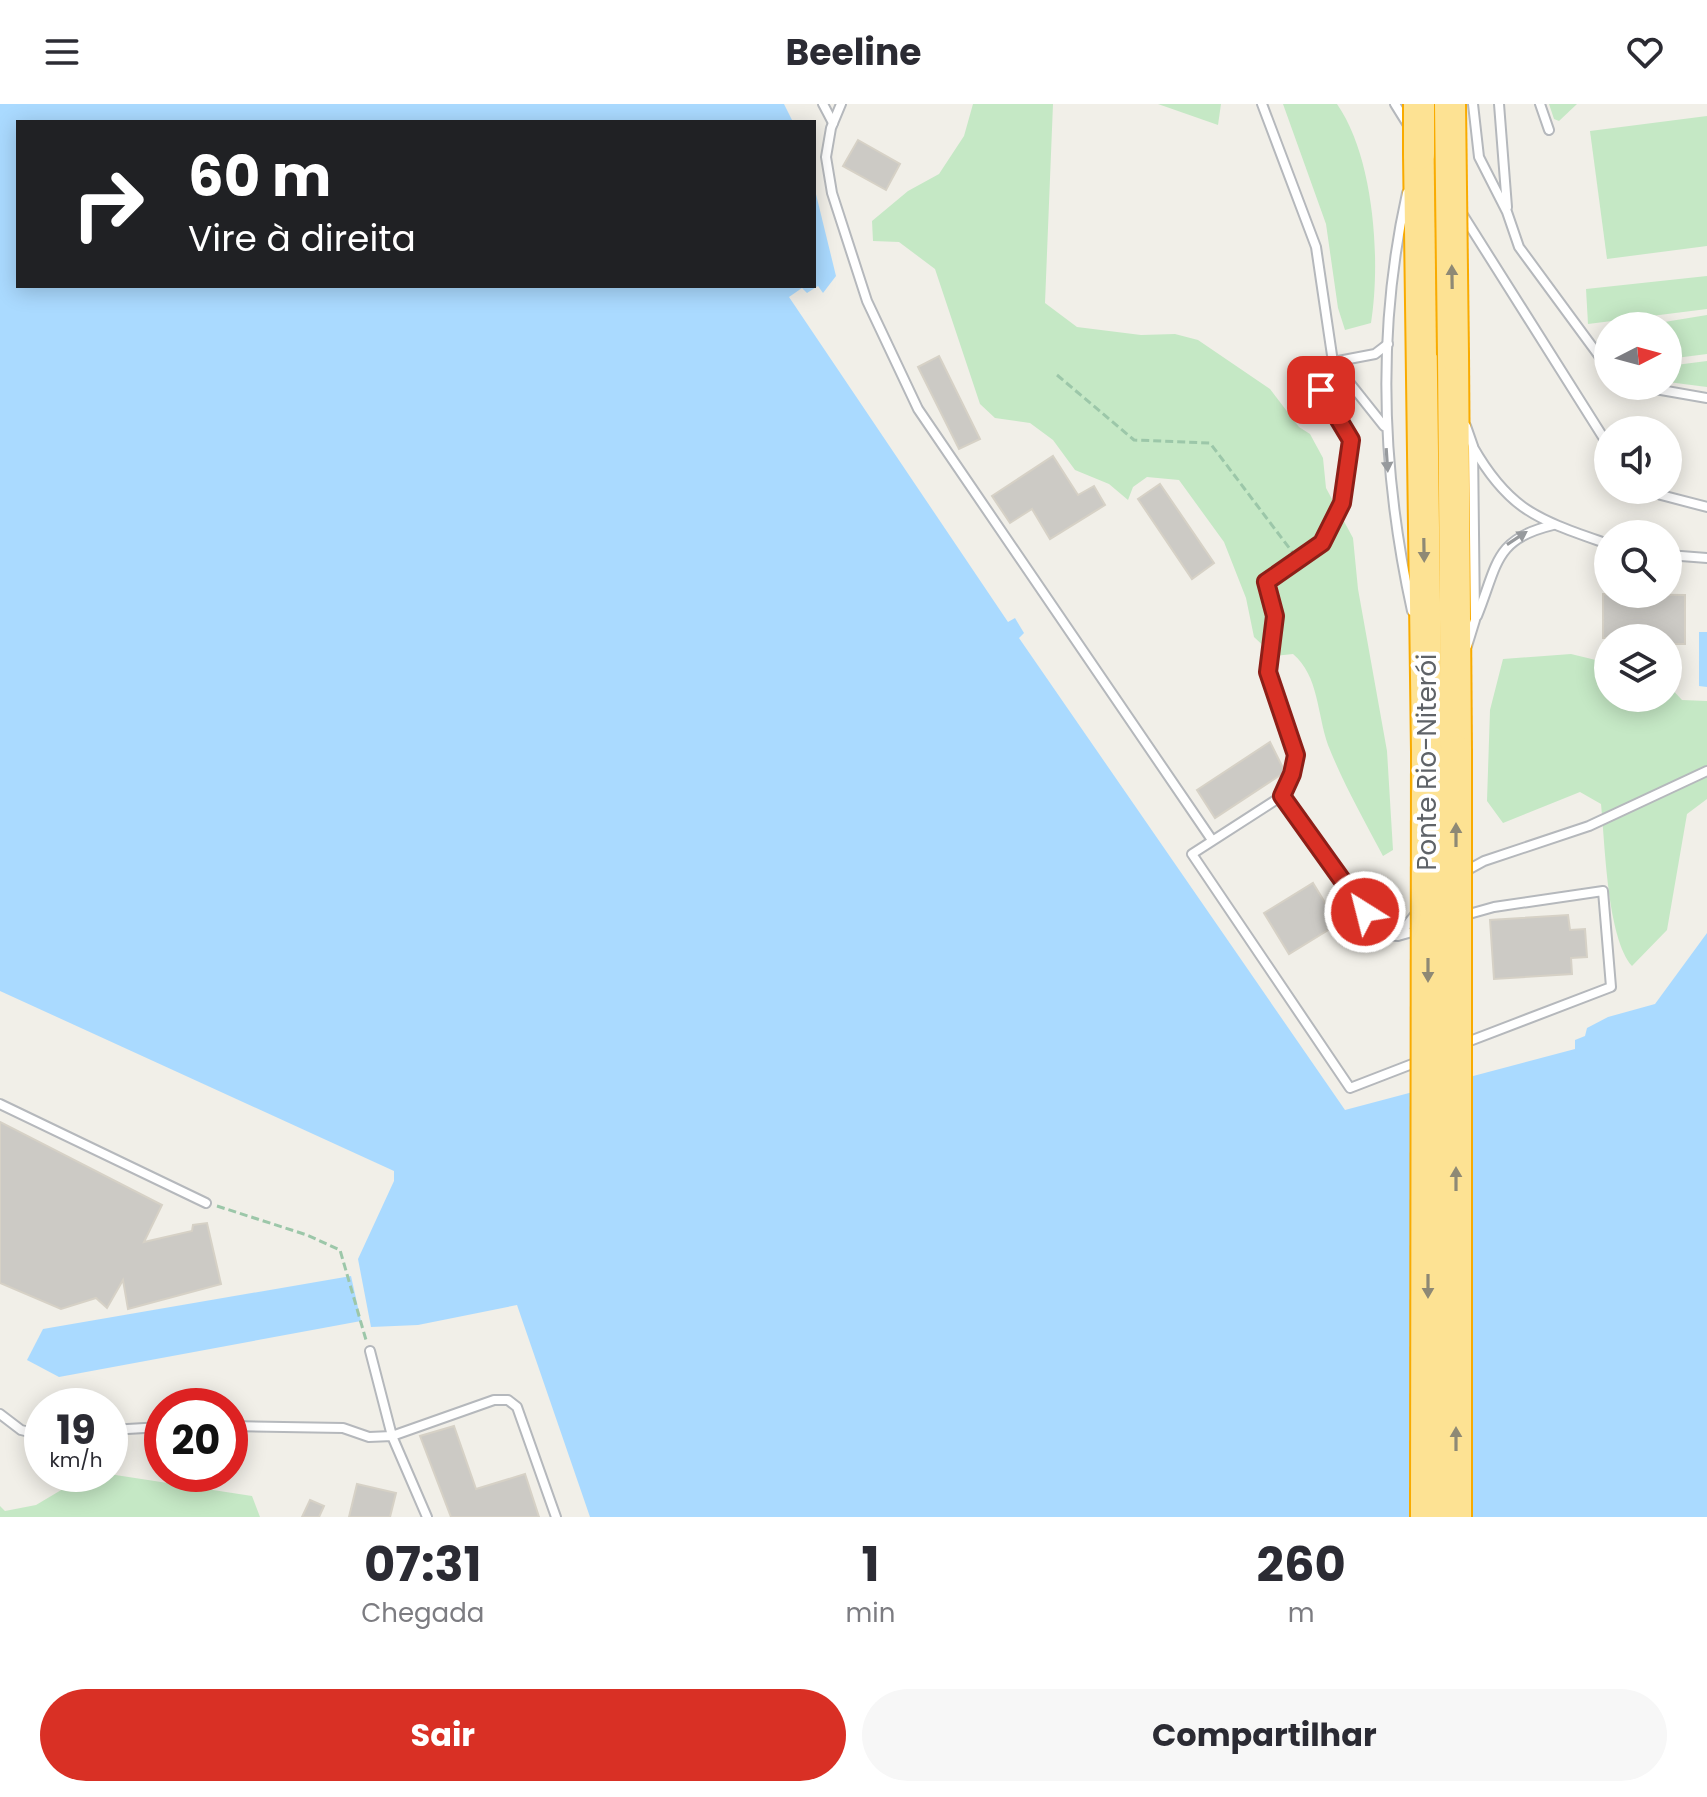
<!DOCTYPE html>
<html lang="pt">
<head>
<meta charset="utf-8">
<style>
  body { margin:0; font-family:Poppins,sans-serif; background:#f7f7f7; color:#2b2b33; height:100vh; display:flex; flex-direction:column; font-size:30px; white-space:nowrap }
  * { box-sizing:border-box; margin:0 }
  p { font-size:26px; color:#7c7c81 }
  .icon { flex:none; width:44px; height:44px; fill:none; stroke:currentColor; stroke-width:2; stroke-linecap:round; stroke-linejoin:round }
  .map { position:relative; height:1413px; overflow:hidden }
  .panel { display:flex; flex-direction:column; background:#fff; flex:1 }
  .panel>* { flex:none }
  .guide { position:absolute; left:16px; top:16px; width:800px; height:168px; border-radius:0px; box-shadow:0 4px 20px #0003; background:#202124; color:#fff; overflow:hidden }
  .needle { width:52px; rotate:84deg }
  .fabs { position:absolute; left:1594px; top:208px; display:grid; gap:16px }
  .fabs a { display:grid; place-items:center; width:88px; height:88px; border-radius:50%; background:#fff; box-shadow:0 4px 20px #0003; font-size:40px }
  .speed { position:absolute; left:24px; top:1284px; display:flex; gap:16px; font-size:40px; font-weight:700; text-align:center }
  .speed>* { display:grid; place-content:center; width:104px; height:104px; border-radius:50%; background:#fff; box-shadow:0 4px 20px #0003; line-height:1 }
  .speed small { font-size:20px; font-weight:400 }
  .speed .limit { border:12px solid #d22; background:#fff; color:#111 }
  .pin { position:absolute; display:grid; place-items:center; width:68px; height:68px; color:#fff; margin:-34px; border-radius:16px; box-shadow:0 4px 12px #0006 }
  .me { position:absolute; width:88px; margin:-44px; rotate:324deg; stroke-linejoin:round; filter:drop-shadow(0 0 6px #0008) }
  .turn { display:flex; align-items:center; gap:28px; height:168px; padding:0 40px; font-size:36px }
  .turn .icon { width:104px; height:104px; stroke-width:2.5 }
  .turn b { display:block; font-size:56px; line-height:68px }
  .eta { display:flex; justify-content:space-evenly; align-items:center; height:136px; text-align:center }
  .eta b { font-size:48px; font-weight:700; line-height:56px }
  .primary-button { display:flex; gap:16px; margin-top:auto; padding:16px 40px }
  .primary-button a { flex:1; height:92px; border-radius:48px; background:#d93025; color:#fff; font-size:32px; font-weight:700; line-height:92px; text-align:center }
  .primary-button a+a { background:#f7f7f7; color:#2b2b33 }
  header { display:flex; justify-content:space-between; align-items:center; height:104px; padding:0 40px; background:#fff; font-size:36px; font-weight:700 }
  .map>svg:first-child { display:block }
  .green { fill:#c5e8c5 }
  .water { fill:#aadaff }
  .building { fill:#cccac5; stroke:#d6d1c6; stroke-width:2 }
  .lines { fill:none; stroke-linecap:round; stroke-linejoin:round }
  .lane-casing { stroke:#b5b8bc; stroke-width:12 }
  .highway-casing { stroke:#f9ab00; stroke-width:34 }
  .path { stroke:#9cc7a9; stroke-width:3; stroke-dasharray:8 4; stroke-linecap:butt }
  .lane { stroke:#fff; stroke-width:8 }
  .highway { stroke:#fde293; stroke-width:30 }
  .highway-bridge-casing { stroke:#f9ab00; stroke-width:34; stroke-linecap:butt }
  .highway-bridge { stroke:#fde293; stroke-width:30 }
  .oneway { fill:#8e8975 }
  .oneway2 { fill:#979a9d }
  .route-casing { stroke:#8d1f18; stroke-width:20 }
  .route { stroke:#d93025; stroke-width:14 }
  .labels { text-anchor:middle; stroke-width:8; stroke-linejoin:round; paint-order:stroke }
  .street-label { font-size:26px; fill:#5f6368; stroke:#fff }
</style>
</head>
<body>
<header><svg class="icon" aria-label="menu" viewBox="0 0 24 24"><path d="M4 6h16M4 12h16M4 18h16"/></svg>Beeline<svg class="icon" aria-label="heart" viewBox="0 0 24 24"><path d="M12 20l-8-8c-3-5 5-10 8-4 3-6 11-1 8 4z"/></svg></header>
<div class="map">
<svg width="1707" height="1413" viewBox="0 0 1707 1413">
  <rect width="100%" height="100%" fill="#f1efe8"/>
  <g class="green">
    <path d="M973 0H1053L1045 199 1077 223 1141 231 1175 230 1198 236 1270 285 1299 323 1310 330 1323 354 1326 384 1353 434 1358 485 1387 647 1393 746 1383 752C1364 716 1343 679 1328 641 1317 610 1319 572 1293 550L1274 552 1254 533 1246 494 1224 438 1179 376 1147 373 1133 383 1128 396 1109 380 1075 366 1053 336 1030 319 995 314 980 300 935 165 899 138 873 137 872 117 908 87 939 70 964 32Z"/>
    <polygon points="1158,0 1221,0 1218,21"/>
    <path d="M1283 0H1337C1374 53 1381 156 1371 219L1345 226 1338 204 1326 120Z"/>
    <polygon points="1549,0 1577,0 1559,17 1554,15"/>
    <polygon points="1707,12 1707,142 1607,155 1590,27"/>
    <polygon points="1707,172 1707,205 1588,220 1586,185"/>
    <polygon points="1707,211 1707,250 1668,255 1668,222 1640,222"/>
    <polygon points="1707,257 1707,283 1668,278 1668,262"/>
    <path d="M1571 550 1608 559V594H1668V581L1682 596 1707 597V695L1687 710 1667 826 1632 862C1607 834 1605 739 1601 700L1580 688 1503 719 1487 697 1490 606 1503 555Z"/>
    <polygon points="109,1370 252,1392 260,1413 0,1413 0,1402 5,1407 36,1401 73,1379"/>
  </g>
  <g class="water">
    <polygon points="0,0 784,0 793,18 18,18 18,182 814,182 814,82 836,172 823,189 818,182 807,189 802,184 789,193 1008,518 1015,514 1024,529 1019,534 1345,1006 1575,945 1575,936 1585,932 1587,924 1608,913 1655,900 1707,829 1707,1413 590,1413 517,1201 418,1221 371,1223 358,1155 394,1077 394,1067 0,887"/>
    <polygon points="1699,528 1707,528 1707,583 1699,582"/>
    <polygon points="351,1172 361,1217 59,1273 27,1256 43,1225"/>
  </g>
  <g class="building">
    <polygon points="858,36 900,60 886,86 843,62"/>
    <polygon points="939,252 980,335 959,345 918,263"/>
    <polygon points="1053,352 1078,391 1094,382 1105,401 1050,435 1032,405 1010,419 992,392"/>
    <polygon points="1160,380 1214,459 1192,475 1138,395"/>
    <polygon points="1603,490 1685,491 1685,540 1668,540 1668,534 1603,534"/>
    <polygon points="1270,638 1285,668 1215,714 1197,686"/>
    <polygon points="1313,779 1338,820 1289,850 1264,809"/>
    <polygon points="1568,811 1570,826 1585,825 1587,853 1571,854 1572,870 1494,875 1490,816"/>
    <polygon points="0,1018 162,1101 144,1138 192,1127 193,1121 207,1119 221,1180 128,1205 123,1176 107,1204 96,1194 61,1205 0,1179"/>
    <polygon points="454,1322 476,1385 525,1370 539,1413 451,1413 420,1332"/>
    <polygon points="357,1380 396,1389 390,1413 349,1413"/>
    <polygon points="310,1396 324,1402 319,1413 302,1413"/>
  </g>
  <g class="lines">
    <g class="lane-casing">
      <g id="lane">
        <polyline points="823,0 833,19"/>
        <polyline points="841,0 831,24 826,53 832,89 867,197 918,305 1212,736"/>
        <polyline points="1262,0 1316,143 1333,258 1384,322"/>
        <polyline points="1395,0 1408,21"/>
        <polyline points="1473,0 1479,53 1507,108 1519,143 1608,264"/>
        <polyline points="1499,0 1507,103"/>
        <polyline points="1540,0 1549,26"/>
        <path d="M1407 89C1376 228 1382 370 1412 507"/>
        <polyline points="1461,108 1608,341"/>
        <polyline points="1333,258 1375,250 1388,240"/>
        <polyline points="1306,261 1351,336 1342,399 1322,439 1266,478 1275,512 1268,568 1296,651 1292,670 1282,692 1382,831 1398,832 1419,826"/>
        <polyline points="1638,282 1707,294"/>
        <polyline points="1466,322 1473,342 1475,516 1467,542"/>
        <path d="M1473 343C1510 408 1540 416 1608 440"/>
        <polyline points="1654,386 1661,391 1707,403"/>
        <polyline points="1668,451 1707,454"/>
        <path d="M1477 512C1498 460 1494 435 1553 421"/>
        <polyline points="1282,692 1192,750 1350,984 1420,957"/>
        <polyline points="1464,768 1484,757 1589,722 1707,667"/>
        <polyline points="1399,831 1418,807"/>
        <polyline points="1462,940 1611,883 1603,787 1494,803 1462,812"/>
        <polyline points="0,1000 206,1099"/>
        <polyline points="370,1247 392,1332 494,1296 508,1296 517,1303 556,1413"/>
        <polyline points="0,1310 21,1326 42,1331"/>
        <polyline points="230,1322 343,1324 369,1333 392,1332 427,1413"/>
        <polyline points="110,1326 162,1323"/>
      </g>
    </g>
    <g class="highway-casing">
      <g id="highway">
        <polyline points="1419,50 1427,648"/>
        <polyline points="1453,251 1456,647"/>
      </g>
    </g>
    <g class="path">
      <polyline points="1057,271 1134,336 1210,339 1293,449"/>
      <polyline points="217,1102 307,1131 340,1146 366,1236"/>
    </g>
    <use href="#lane" class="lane"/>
    <use href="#highway" class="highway"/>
    <g class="highway-bridge-casing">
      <g id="highway-bridge">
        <polyline points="1450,0 1453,251"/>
        <polyline points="1419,50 1419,0"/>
        <polyline points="1426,1413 1427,648"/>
        <polyline points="1456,1413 1456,647"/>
      </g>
    </g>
    <use href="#highway-bridge" class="highway-bridge"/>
  </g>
  <defs><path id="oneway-solid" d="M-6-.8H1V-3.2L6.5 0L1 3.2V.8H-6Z" transform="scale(2)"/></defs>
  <g class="oneway">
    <use href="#oneway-solid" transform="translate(1452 173) rotate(-91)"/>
    <use href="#oneway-solid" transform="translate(1424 446) rotate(89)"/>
    <use href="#oneway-solid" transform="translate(1456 731) rotate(-90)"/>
    <use href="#oneway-solid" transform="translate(1428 866) rotate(90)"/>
    <use href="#oneway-solid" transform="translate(1456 1075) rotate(-90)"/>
    <use href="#oneway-solid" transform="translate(1428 1182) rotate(90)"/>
    <use href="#oneway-solid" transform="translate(1456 1335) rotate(-90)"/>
  </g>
  <g class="oneway2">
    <use href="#oneway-solid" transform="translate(1387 356) rotate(86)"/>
    <use href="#oneway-solid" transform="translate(1517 434) rotate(-33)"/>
  </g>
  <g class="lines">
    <g class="route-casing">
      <polyline id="route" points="1321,286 1351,336 1342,399 1322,439 1266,478 1275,512 1268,568 1296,651 1292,670 1282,692 1365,808"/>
    </g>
    <use href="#route" class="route"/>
  </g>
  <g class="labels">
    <g class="street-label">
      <text transform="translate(1427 658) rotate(-90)" y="9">Ponte Rio-Niterói</text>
    </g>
  </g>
</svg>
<div class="fabs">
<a><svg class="needle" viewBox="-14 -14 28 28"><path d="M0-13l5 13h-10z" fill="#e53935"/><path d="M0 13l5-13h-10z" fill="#7c7c81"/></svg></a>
<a><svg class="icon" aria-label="sound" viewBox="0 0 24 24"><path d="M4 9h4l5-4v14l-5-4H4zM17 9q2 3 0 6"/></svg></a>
<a><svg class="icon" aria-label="search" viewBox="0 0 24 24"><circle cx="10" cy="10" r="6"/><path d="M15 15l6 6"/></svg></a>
<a><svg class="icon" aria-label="layers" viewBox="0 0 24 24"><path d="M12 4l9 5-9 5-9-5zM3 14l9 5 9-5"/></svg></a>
</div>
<div class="speed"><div>19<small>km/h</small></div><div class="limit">20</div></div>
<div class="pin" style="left:1321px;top:286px;background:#d93025"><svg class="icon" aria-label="arrive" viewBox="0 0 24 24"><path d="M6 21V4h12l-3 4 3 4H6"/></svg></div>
<svg class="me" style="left:1365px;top:808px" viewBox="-20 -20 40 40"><circle r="17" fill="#d93025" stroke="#fff" stroke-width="3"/><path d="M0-11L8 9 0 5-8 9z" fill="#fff"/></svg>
<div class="guide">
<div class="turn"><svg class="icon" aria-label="right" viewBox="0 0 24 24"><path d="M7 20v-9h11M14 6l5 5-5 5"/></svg><div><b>60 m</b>Vire à direita</div></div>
</div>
</div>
<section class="panel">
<div class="eta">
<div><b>07:31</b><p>Chegada</p></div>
<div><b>1</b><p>min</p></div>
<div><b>260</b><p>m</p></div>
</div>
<div class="primary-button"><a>Sair</a><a>Compartilhar</a></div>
</section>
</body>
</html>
